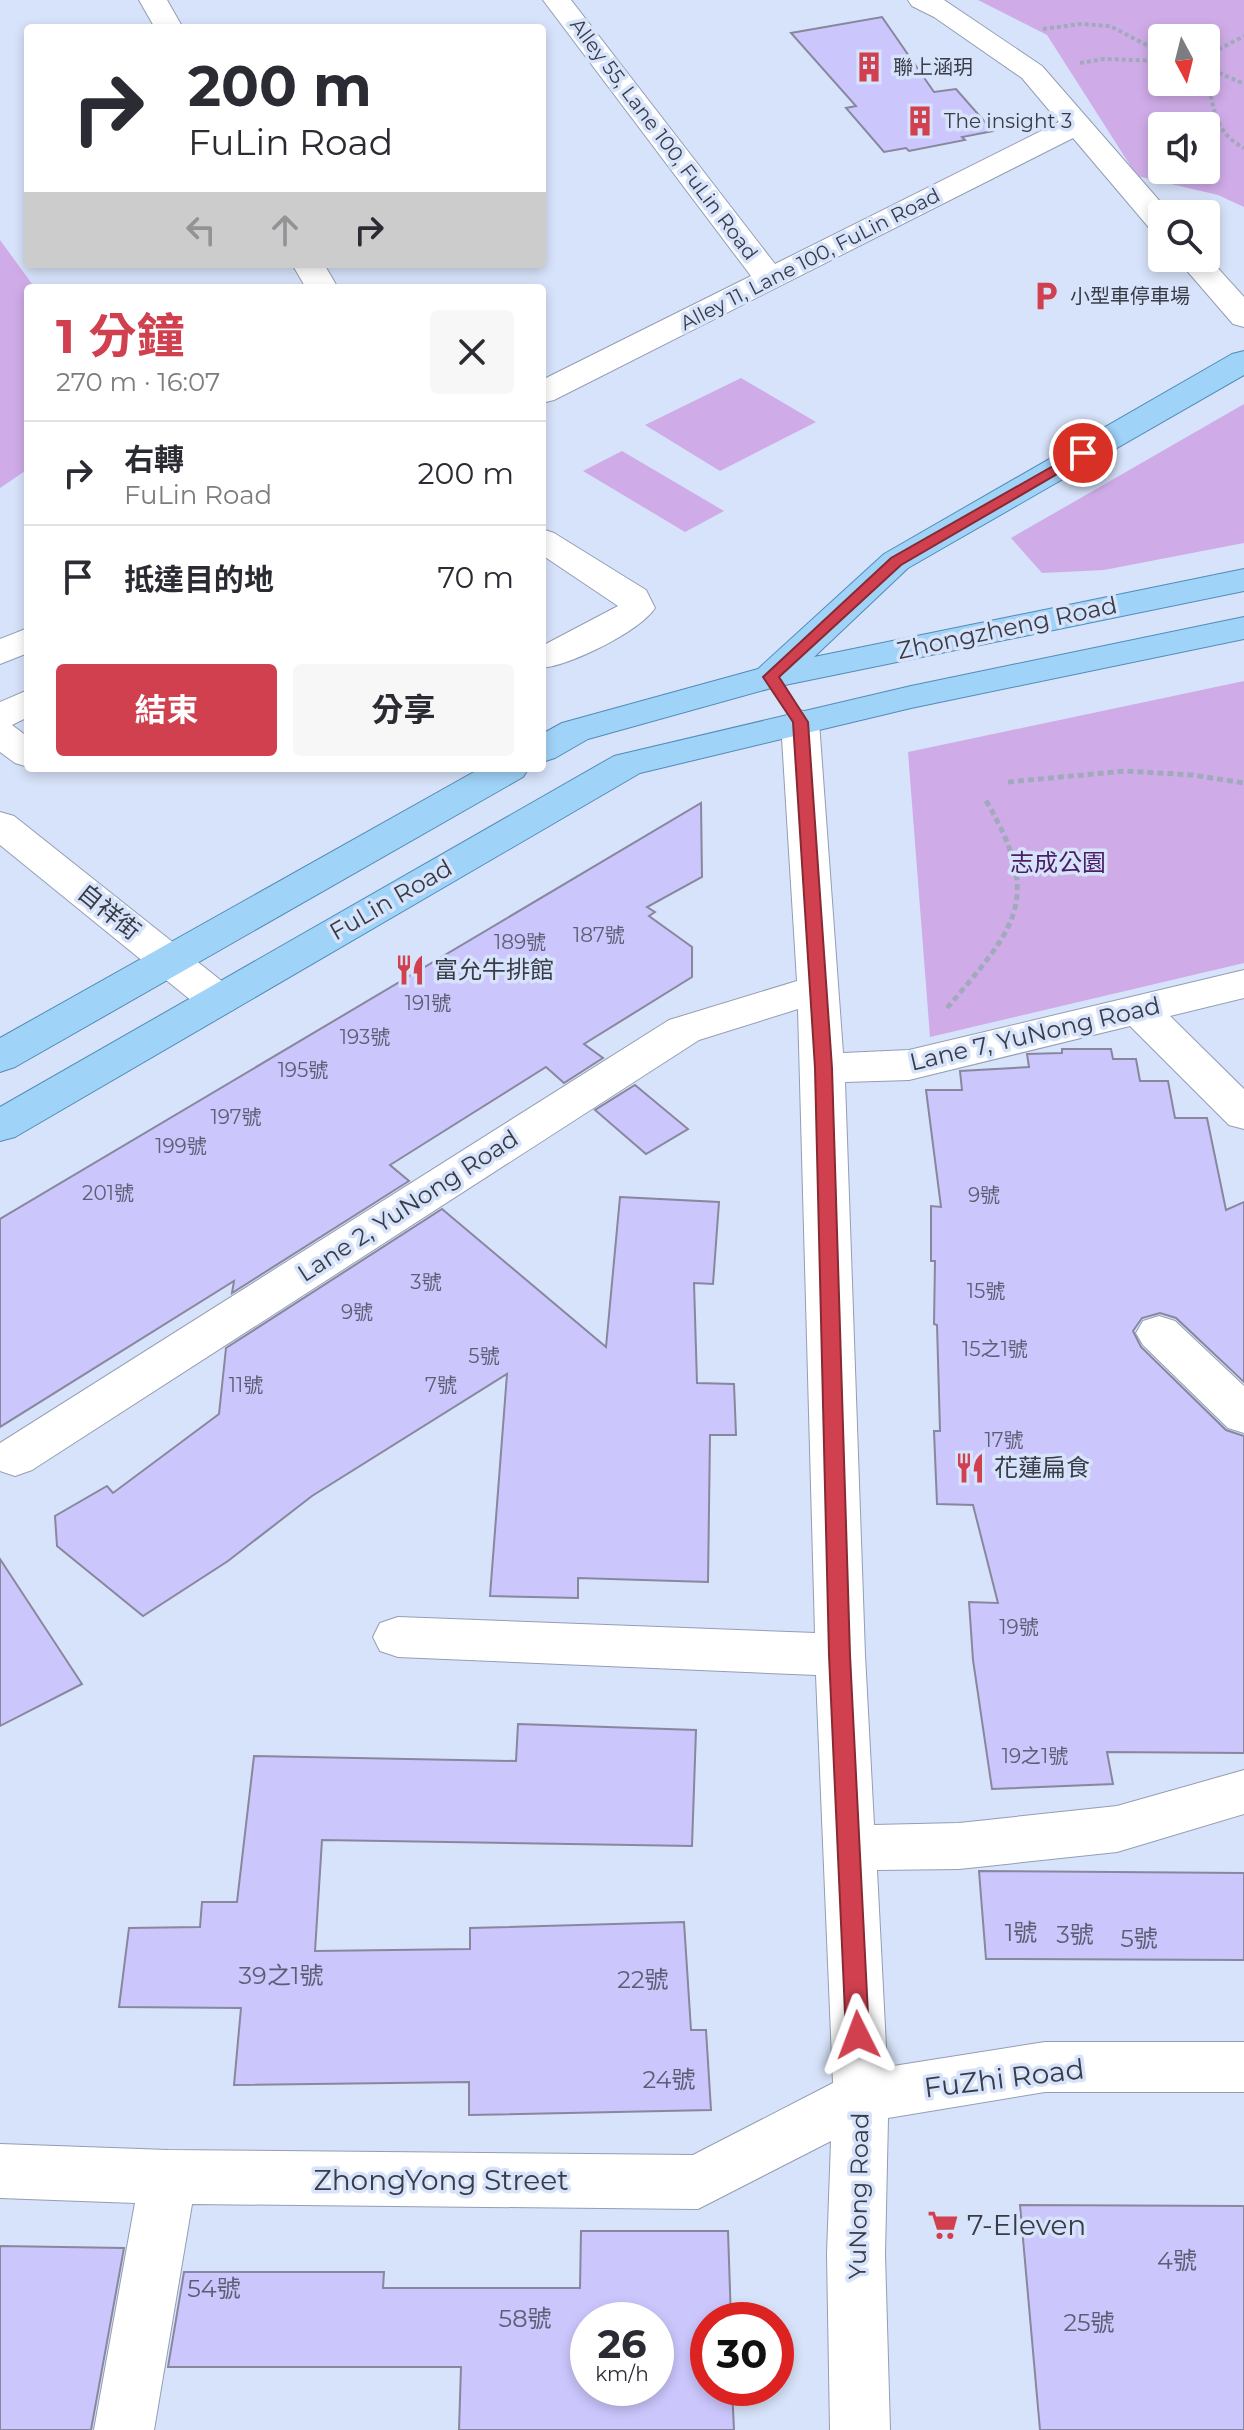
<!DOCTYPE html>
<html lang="zh-TW">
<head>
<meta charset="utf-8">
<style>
  body { margin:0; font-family:Montserrat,"Noto Sans TC",sans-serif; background:#f7f7f7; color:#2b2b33; height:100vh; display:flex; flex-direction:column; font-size:30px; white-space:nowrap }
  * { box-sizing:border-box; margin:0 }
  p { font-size:26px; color:#7c7c81 }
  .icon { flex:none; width:44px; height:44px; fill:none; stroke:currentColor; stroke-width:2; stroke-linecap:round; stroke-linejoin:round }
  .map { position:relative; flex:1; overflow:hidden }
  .panel { position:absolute; left:24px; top:284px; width:522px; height:488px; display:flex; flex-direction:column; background:#fff; border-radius:8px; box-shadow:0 4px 12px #0003 }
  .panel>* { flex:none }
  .top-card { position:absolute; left:24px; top:24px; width:522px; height:244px; border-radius:8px; box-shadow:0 4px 12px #0003; background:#fff; color:#2b2b33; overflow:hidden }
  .needle { width:52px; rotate:173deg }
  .buttons { position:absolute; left:1148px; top:24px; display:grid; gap:16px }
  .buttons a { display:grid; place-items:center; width:72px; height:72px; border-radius:8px; background:#fff; box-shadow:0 4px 12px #0003; font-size:40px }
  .speed { position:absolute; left:570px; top:2302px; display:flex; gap:16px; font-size:40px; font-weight:700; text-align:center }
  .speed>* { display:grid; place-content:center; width:104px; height:104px; border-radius:50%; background:#fff; box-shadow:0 4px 12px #0003; line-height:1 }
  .speed small { font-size:20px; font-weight:400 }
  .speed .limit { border:12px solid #d22; background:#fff; color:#111 }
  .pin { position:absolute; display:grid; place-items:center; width:68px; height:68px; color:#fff; margin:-34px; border:4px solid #fff; border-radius:50%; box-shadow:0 2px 8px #0007 }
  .me { position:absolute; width:88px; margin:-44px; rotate:357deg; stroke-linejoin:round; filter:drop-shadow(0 0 6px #0008) }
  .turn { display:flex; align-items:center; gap:28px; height:168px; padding:0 32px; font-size:36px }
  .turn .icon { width:104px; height:104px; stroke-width:2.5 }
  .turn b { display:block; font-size:56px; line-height:68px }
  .lanes { display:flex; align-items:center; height:76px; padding:0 32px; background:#0003; justify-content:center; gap:40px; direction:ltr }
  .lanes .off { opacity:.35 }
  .round { display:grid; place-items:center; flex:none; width:84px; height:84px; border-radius:8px; background:#f7f7f7 }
  .summary { display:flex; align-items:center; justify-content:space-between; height:136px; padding:0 32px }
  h1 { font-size:48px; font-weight:700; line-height:60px; color:#d0404e }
  .primary-button { display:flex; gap:16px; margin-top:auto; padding:16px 32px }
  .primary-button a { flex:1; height:92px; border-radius:8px; background:#d0404e; color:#fff; font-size:32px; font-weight:700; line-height:92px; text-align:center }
  .primary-button a+a { background:#f7f7f7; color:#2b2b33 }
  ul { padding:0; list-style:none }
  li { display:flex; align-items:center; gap:24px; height:104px; padding:0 32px; border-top:2px solid #e1e1e2 }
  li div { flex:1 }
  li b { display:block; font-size:30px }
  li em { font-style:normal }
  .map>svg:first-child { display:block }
  .green { fill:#cface8; fill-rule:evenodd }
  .building { fill:#cbc6fc; stroke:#88879e; stroke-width:2; fill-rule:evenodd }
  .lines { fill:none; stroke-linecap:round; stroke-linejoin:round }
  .minor-casing { stroke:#939eb4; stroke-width:2 }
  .major-casing { stroke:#528bb6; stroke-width:2 }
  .path-far1 { stroke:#a0aabc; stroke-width:4; stroke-dasharray:4 3; stroke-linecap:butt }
  .path { stroke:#a0aabc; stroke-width:5; stroke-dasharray:6 4; stroke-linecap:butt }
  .minor { fill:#fff; fill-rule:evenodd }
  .major { fill:#a0d3f8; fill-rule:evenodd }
  .route { fill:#d0404e; stroke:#872a33; stroke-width:2 }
  .labels { text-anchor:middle; stroke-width:7; stroke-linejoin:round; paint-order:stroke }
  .far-poi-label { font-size:20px; fill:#383c46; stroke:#d7e3fa; text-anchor:start }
  .far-street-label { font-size:20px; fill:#383c46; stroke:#d7e3fa }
  .number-label { font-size:20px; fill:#5d5e74 }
  .street-label { font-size:24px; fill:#383c46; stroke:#d7e3fa }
  .park-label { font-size:24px; fill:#4a1d64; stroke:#d7e3fa }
  .poi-label { font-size:24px; fill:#383c46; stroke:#d7e3fa; text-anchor:start }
  .near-number-label { font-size:24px; fill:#5d5e74 }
  .near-street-label { font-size:28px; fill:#383c46; stroke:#d7e3fa }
  .near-poi-label { font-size:28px; fill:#383c46; stroke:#d7e3fa; text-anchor:start }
</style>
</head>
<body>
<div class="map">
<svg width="1244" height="2430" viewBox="0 0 1244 2430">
  <rect width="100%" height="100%" fill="#d7e3fa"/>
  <g class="green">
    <path d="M978 0H1244V207L1218 195 1137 176 1047 35ZM1162 38H1206V82H1162ZM1162 126H1206V170H1162Z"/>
    <polygon points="0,240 35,288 28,288 28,469 0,488"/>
    <polygon points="741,378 816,422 720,471 645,425"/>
    <polygon points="1244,404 1244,543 1104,570 1042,573 1011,538"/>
    <polygon points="622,451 724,511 685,532 583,471"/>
    <polygon points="1244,681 1244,963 930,1037 908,752"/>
  </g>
  <g class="building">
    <polygon points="882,17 934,92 956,89 993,131 962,137 965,140 909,151 906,148 884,152 846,108 856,106 791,33"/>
    <polygon points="701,803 702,877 647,907 655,912 649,916 692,947 692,977 584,1044 603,1058 564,1083 546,1067 390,1165 409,1181 232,1293 234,1281 0,1427 0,1219"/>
    <polygon points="1062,1049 1111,1049 1113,1059 1136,1059 1140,1081 1168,1081 1175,1118 1207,1118 1226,1210 1244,1202 1244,1382 1176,1318 1160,1313 1142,1318 1133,1331 1141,1347 1226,1430 1244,1436 1244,1753 1107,1752 1113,1784 992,1789 973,1660 969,1602 998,1603 973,1505 937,1504 934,1431 940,1431 937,1325 934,1324 935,1261 931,1261 931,1206 941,1207 926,1090 962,1090 960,1071 1029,1067 1027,1054 1062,1053"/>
    <polygon points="635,1085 688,1129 646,1154 595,1110"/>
    <polygon points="620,1197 719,1202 713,1284 694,1283 697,1383 734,1384 736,1435 710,1435 708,1582 578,1578 578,1598 490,1596 507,1374 312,1496 228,1561 143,1616 57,1546 55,1516 107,1486 113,1493 219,1414 226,1348 442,1209 606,1347"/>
    <polygon points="0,1559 82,1684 0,1726"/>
    <polygon points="518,1724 696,1730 692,1846 322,1840 315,1951 470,1949 470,1928 684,1922 691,2030 706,2030 711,2110 469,2115 469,2082 234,2085 241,2008 119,2007 129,1928 200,1927 202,1902 237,1902 254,1756 516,1761"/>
    <polygon points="979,1871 1244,1873 1244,1960 986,1959"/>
    <polygon points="1020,2205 1244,2206 1244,2430 1040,2430"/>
    <path d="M581 2231H728L731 2320H708V2388H732L734 2430H459L461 2367H168L184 2272H384L383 2288H580ZM588 2320H656V2388H588Z"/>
    <polygon points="0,2246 124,2248 91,2430 0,2430"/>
  </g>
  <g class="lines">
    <g class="minor-casing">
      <g id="minor">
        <polygon points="139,0 167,0 183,28 155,28"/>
        <polygon points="543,0 571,0 775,264 1059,122 1022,78 934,17 912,6 908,0 944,0 1042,66 1171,214 1162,214 1162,232 1151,230 1073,138 554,400 542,403 542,380 751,276"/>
        <polygon points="1206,255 1244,297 1244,327 1233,324 1176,258 1206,258"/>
        <polygon points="292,264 324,264 338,288 306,288"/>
        <path d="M542 529 554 533 646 590 655 608C639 632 571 665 542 668V646L618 606 542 555Z"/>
        <polygon points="28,628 28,653 0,664 0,639"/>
        <polygon points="28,690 28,717 12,725 28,737 28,767 15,763 0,752 0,702"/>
        <polygon points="800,710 813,714 819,722 843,1053 909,1050 1244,970 1244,998 1170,1016 1244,1089 1244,1129 1229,1125 1130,1026 909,1080 845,1082 865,1655 874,1825 959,1823 1117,1806 1244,1770 1244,1814 1117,1852 959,1869 877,1870 887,2067 1045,2042 1244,2042 1244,2092 1045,2092 888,2118 885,2254 890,2430 830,2430 827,2254 831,2141 698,2209 192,2204 154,2430 94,2430 135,2203 0,2198 0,2144 168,2150 693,2155 833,2083 816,1675 398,1657 380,1651 373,1637 380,1623 398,1617 815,1633 798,1009 699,1040 32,1470 15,1476 0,1471 0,1443 669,1020 797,981 781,722 787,714"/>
        <polygon points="0,812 14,816 233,990 239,1000 233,1010 218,1014 203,1010 0,845"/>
        <polygon points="1159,1316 1175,1321 1244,1386 1244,1433 1228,1428 1143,1345 1136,1333 1143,1321"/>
      </g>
    </g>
    <g class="major-casing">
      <g id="major">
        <polygon points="1244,351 1244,375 908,568 814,657 1244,569 1244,591 775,687 588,739 555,758 542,762 542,734 562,723 758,669 884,554 1232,354"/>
        <polygon points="1244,617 1244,639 911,708 640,773 15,1137 0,1141 0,1107 614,756 911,686"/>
        <polygon points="481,768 529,768 523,777 15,1067 0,1072 0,1038"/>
      </g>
    </g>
    <g class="path-far1">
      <polyline points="1043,29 1081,24 1110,26 1162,53"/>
      <polyline points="1206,56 1244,36"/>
      <polyline points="1080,63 1104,59 1162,61"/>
      <polyline points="1206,67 1244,84"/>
      <path d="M1206 68C1213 101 1211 131 1244 148"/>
    </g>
    <g class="path">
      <polyline points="1008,782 1125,771 1193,775 1244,783"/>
      <path d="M947 1008C1015 928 1045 900 985 799"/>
    </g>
    <use href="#minor" class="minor"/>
    <use href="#major" class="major"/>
  </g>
  <polygon class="route" points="1083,449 1088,450 1088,456 901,565 779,677 808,722 832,1068 850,1655 869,2035 866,2042 858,2045 850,2042 846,2035 829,1655 815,1068 793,722 763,677 891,558"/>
  <defs>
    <g id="building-bare" transform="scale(2.4)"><path d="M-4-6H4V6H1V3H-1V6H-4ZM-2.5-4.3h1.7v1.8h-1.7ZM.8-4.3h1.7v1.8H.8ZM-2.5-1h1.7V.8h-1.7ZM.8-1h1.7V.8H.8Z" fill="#d0404e" stroke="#d7e3fa" stroke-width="2.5" paint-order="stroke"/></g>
    <g id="parking-bare" transform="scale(2.4)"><path d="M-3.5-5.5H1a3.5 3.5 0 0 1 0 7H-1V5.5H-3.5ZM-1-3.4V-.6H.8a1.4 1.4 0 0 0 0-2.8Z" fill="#d0404e" stroke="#d7e3fa" stroke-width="2.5" paint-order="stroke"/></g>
    <g id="restaurant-bare" transform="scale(2.4)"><path d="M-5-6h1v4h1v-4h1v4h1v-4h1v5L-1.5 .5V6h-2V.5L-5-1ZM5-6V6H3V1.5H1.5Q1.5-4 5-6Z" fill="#d0404e" stroke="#d7e3fa" stroke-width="2.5" paint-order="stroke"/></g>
    <g id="supermarket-bare" transform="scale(2.4)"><path d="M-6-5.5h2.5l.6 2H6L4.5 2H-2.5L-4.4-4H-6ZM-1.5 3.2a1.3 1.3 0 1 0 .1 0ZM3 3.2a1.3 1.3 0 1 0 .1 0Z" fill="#d0404e" stroke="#d7e3fa" stroke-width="2.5" paint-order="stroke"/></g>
  </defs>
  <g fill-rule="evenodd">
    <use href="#building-bare" x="869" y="67"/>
    <use href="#building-bare" x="920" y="121"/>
    <use href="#parking-bare" x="1046" y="296"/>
    <use href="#restaurant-bare" x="410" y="970"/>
    <use href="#restaurant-bare" x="970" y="1468"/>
    <use href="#supermarket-bare" x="943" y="2225"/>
  </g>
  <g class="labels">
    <g class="far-poi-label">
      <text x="893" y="74">聯上涵玥</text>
      <text x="944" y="128">The insight 3</text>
      <text x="1070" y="303">小型車停車場</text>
    </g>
    <g class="far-street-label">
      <text transform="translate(664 139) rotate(53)" y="7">Alley 55, Lane 100, FuLin Road</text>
      <text transform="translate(810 259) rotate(-27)" y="7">Alley 11, Lane 100, FuLin Road</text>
    </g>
    <g class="number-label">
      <text x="599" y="942">187號</text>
      <text x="520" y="949">189號</text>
      <text x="428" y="1010">191號</text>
      <text x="365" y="1044">193號</text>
      <text x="303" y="1077">195號</text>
      <text x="236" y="1124">197號</text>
      <text x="181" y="1153">199號</text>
      <text x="108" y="1200">201號</text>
      <text x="984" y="1202">9號</text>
      <text x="426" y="1289">3號</text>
      <text x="986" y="1298">15號</text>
      <text x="357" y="1319">9號</text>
      <text x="995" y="1356">15之1號</text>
      <text x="484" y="1363">5號</text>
      <text x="246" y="1392">11號</text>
      <text x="441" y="1392">7號</text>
      <text x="1004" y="1447">17號</text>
      <text x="1019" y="1634">19號</text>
      <text x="1035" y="1763">19之1號</text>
    </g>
    <g class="street-label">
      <text transform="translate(1007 628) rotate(-12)" y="8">Zhongzheng Road</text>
      <text transform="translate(391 900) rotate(-30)" y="8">FuLin Road</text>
      <text transform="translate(109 912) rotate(39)" y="8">自祥街</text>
      <text transform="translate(1035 1034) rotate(-13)" y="8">Lane 7, YuNong Road</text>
      <text transform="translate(408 1206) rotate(-33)" y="8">Lane 2, YuNong Road</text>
      <text transform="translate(859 2196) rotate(-89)" y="8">YuNong Road</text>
    </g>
    <g class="park-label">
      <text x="1058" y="871">志成公園</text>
    </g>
    <g class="poi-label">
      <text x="434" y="978">富允牛排館</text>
      <text x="994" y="1476">花蓮扁食</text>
    </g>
    <g class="near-number-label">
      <text x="1021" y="1941">1號</text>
      <text x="1075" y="1943">3號</text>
      <text x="1139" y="1947">5號</text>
      <text x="281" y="1984">39之1號</text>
      <text x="643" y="1988">22號</text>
      <text x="669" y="2088">24號</text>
      <text x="1177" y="2269">4號</text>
      <text x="214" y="2297">54號</text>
      <text x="525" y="2327">58號</text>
      <text x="1089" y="2331">25號</text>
    </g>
    <g class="near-street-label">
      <text transform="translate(1004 2078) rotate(-7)" y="10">FuZhi Road</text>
      <text x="441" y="2190">ZhongYong Street</text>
    </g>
    <g class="near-poi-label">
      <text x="967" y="2235">7-Eleven</text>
    </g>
  </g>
</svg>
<div class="buttons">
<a><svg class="needle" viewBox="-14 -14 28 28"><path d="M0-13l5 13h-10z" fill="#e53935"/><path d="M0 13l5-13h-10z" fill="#7c7c81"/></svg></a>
<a><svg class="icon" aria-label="sound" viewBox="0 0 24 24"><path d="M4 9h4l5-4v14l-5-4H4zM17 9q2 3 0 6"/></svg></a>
<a><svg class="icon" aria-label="search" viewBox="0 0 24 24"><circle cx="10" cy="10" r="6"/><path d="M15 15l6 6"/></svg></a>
</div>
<div class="speed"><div>26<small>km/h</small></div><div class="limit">30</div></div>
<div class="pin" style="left:1083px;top:453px;background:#d93025"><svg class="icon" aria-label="arrive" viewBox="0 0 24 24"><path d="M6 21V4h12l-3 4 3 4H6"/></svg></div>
<svg class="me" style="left:858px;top:2035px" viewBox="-20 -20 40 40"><path d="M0-17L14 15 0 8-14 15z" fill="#d0404e" stroke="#fff" stroke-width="4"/></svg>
<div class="top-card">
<div class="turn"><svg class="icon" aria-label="right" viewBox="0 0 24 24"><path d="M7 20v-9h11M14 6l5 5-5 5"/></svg><div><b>200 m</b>FuLin Road</div></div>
<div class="lanes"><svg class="icon off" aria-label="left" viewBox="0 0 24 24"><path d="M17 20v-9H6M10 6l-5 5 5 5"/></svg><svg class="icon off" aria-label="ahead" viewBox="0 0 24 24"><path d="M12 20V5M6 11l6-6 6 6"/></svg><svg class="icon" aria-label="right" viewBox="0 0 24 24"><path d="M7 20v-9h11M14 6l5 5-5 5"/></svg></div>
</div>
<section class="panel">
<div class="summary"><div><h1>1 分鐘</h1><p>270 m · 16:07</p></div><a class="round"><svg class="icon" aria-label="close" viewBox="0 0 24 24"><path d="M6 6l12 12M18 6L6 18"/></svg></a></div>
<ul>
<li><svg class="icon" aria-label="right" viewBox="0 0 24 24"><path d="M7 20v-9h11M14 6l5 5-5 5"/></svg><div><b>右轉</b><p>FuLin Road</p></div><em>200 m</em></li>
<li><svg class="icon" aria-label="arrive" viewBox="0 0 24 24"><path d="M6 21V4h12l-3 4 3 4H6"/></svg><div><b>抵達目的地</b></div><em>70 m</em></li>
</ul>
<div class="primary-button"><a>結束</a><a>分享</a></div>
</section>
</div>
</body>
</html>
